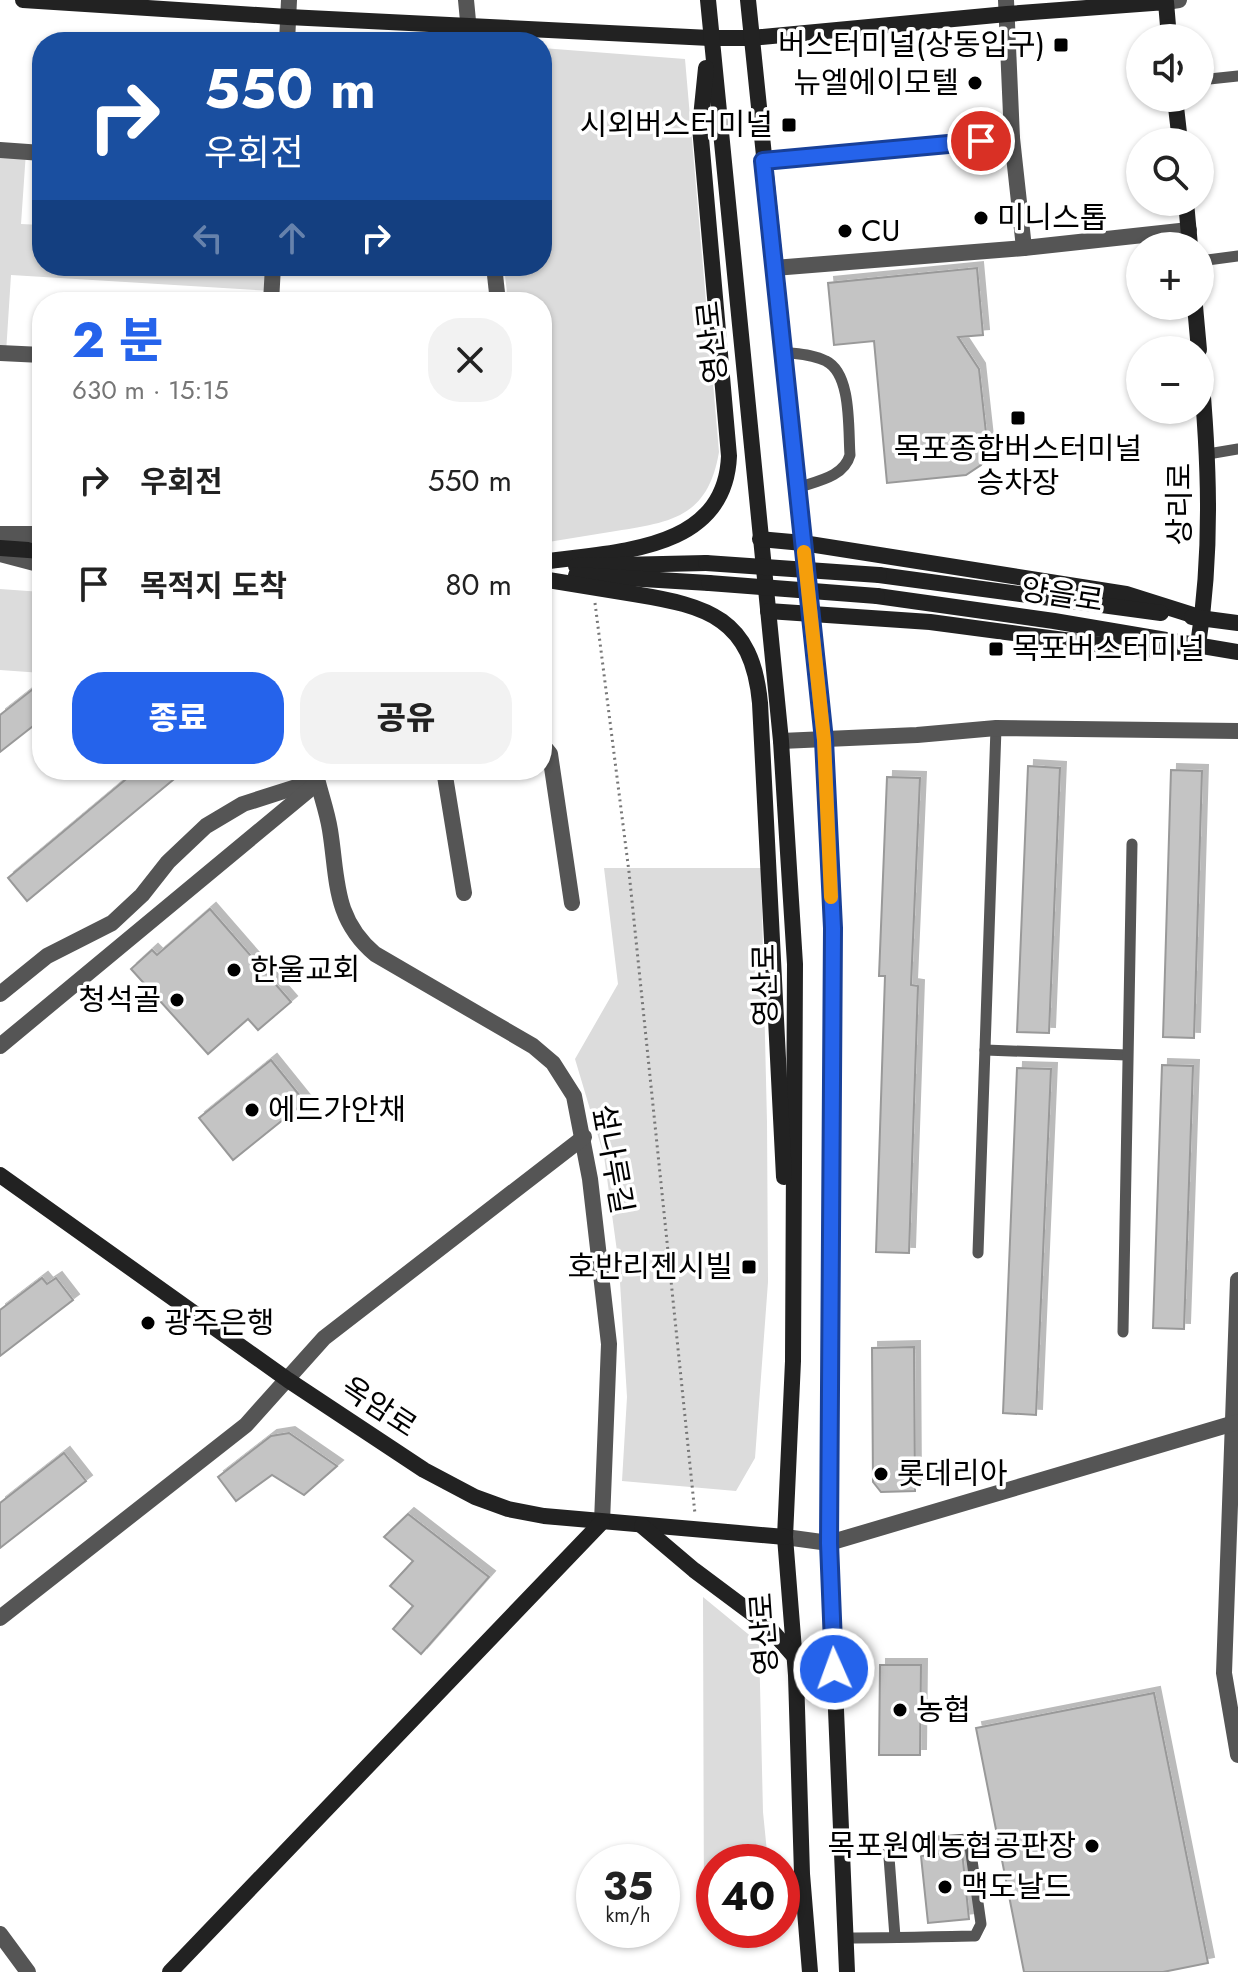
<!DOCTYPE html>
<html lang="ko">
<head>
<meta charset="utf-8">
<style>
  body { margin:0; font-family:Jost,"Noto Sans KR",sans-serif; background:#f2f2f2; color:#222; height:100vh; display:flex; flex-direction:column; font-size:30px; white-space:nowrap }
  * { box-sizing:border-box; margin:0 }
  p { font-size:26px; color:#767676 }
  .icon { flex:none; width:44px; height:44px; fill:none; stroke:currentColor; stroke-width:2; stroke-linecap:round; stroke-linejoin:round }
  .map { position:relative; flex:1; overflow:hidden }
  .drawer { position:absolute; left:32px; top:292px; width:520px; height:488px; display:flex; flex-direction:column; background:#fff; border-radius:32px; box-shadow:0 2px 6px #0004 }
  .drawer>* { flex:none }
  .hud { position:absolute; left:32px; top:32px; width:520px; height:244px; border-radius:32px; box-shadow:0 2px 6px #0004; background:#1a4fa0; color:#fff; overflow:hidden }
  .controls { position:absolute; left:1126px; top:24px; display:grid; gap:16px }
  .controls a { display:grid; place-items:center; width:88px; height:88px; border-radius:50%; background:#fff; box-shadow:0 2px 6px #0004; font-size:40px }
  .speed { position:absolute; left:576px; top:1844px; display:flex; gap:16px; font-size:40px; font-weight:700; text-align:center }
  .speed>* { display:grid; place-content:center; width:104px; height:104px; border-radius:50%; background:#fff; box-shadow:0 2px 6px #0004; line-height:1 }
  .speed small { font-size:20px; font-weight:400 }
  .speed .limit { border:12px solid #d22; background:#fff; color:#111 }
  .pin { position:absolute; display:grid; place-items:center; width:68px; height:68px; color:#fff; margin:-34px; border:4px solid #fff; border-radius:50%; box-shadow:0 2px 8px #0007 }
  .me { position:absolute; width:88px; margin:-44px; rotate:358deg; stroke-linejoin:round; filter:drop-shadow(0 0 6px #0008) }
  .turn { display:flex; align-items:center; gap:28px; height:168px; padding:0 40px; font-size:36px }
  .turn .icon { width:104px; height:104px; stroke-width:2.5 }
  .turn b { display:block; font-size:56px; line-height:68px }
  .lanes { display:flex; align-items:center; height:76px; padding:0 40px; background:#0003; justify-content:center; gap:40px; direction:ltr }
  .lanes .off { opacity:.35 }
  .round { display:grid; place-items:center; flex:none; width:84px; height:84px; border-radius:32px; background:#f2f2f2 }
  .summary { display:flex; align-items:center; justify-content:space-between; height:136px; padding:0 40px }
  h1 { font-size:48px; font-weight:800; line-height:60px; color:#2563eb }
  .primary-button { display:flex; gap:16px; margin-top:auto; padding:16px 40px }
  .primary-button a { flex:1; height:92px; border-radius:32px; background:#2563eb; color:#fff; font-size:32px; font-weight:800; line-height:92px; text-align:center }
  .primary-button a+a { background:#f2f2f2; color:#222 }
  ul { padding:0; list-style:none }
  li { display:flex; align-items:center; gap:24px; height:104px; padding:0 40px }
  li div { flex:1 }
  li b { display:block; font-size:30px }
  li em { font-style:normal }
  .map>svg:first-child { display:block }
  .green { fill:#dcdcdc }
  .building { fill:#c4c4c4; stroke:#999; stroke-width:2; filter:url(#shadow) }
  .lines { fill:none; stroke-linecap:round; stroke-linejoin:round }
  .path { stroke:#777; stroke-width:3; stroke-dasharray:2 4; stroke-linecap:butt }
  .lane { stroke:#555; stroke-width:11 }
  .street { stroke:#555; stroke-width:16 }
  .secondary { stroke:#222; stroke-width:16 }
  .secondary-bridge { stroke:#222; stroke-width:16 }
  .route-casing { stroke:#184099; stroke-width:20 }
  .route { stroke:#2563eb; stroke-width:14 }
  .slow { stroke:#f59e0b; stroke-width:14 }
  .poi-dot { fill:#000; stroke:#fff; stroke-width:3 }
  .labels { text-anchor:middle; stroke-width:7; stroke-linejoin:round; paint-order:stroke }
  .poi-label { font-size:30px; fill:#000; stroke:#fff; text-anchor:start }
  .street-label { font-size:30px; fill:#000; stroke:#fff }
</style>
</head>
<body>
<div class="map">
<svg width="1238" height="1972" viewBox="0 0 1238 1972">
  <defs>
    <filter id="shadow"><feDropShadow dx="6" dy="-6" stdDeviation="0" flood-color="#0004"/></filter>
  </defs>
  <rect width="100%" height="100%" fill="#fff"/>
  <g class="green">
    <path d="M542 48 685 59 719 452C708 517 672 522 616 531 591 535 567 539 542 543V302H508L504 266H542Z"/>
    <polygon points="0,150 26,152 21,224 42,225 42,266 273,266 272,291 11,275 6,353 0,353"/>
    <polygon points="0,589 42,592 42,673 0,670"/>
    <polygon points="604,868 761,868 767,1122 768,1282 755,1458 736,1491 622,1481 627,1397 619,1266 604,1156 575,1059 618,984"/>
    <polygon points="703,1597 759,1643 763,1812 768,1862 714,1862 714,1927 704,1924"/>
  </g>
  <g class="building">
    <polygon points="977,268 983,335 958,337 979,369 988,451 981,465 966,475 887,483 874,341 834,345 828,283"/>
    <polygon points="42,682 42,719 0,752 0,715"/>
    <polygon points="1028,766 1060,768 1049,1033 1017,1032"/>
    <polygon points="137,770 185,770 27,901 8,878"/>
    <polygon points="1171,770 1202,771 1194,1038 1163,1037"/>
    <polygon points="887,777 920,778 911,985 918,986 909,1253 876,1252 885,976 879,976"/>
    <polygon points="210,909 291,1002 258,1030 248,1019 208,1054 131,969 152,950 157,955"/>
    <polygon points="271,1060 305,1102 233,1160 199,1118"/>
    <polygon points="1162,1065 1193,1066 1184,1329 1153,1328"/>
    <polygon points="1017,1068 1051,1069 1036,1415 1003,1413"/>
    <polygon points="42,1278 47,1284 56,1278 73,1300 0,1356 0,1310"/>
    <polygon points="914,1347 915,1491 881,1492 873,1482 872,1348"/>
    <polygon points="289,1433 337,1466 304,1495 272,1475 236,1501 218,1477 271,1436"/>
    <polygon points="64,1453 86,1481 0,1548 0,1503"/>
    <polygon points="408,1514 489,1577 421,1654 393,1629 413,1606 390,1586 413,1561 384,1537"/>
    <polygon points="880,1665 921,1665 920,1755 879,1755"/>
    <polygon points="1154,1693 1208,1963 1163,1972 1024,1972 976,1728"/>
    <polygon points="962,1851 969,1919 928,1923 921,1856"/>
  </g>
  <g class="lines">
    <polyline class="path" points="595,603 629,872 695,1514"/>
    <g class="lane">
      <polyline points="1200,80 1238,76"/>
      <polyline points="1200,261 1238,256"/>
      <path d="M783 352C797 354 813 354 826 361 852 374 848 429 850 455 844 477 817 481 797 488"/>
      <polyline points="1208,454 1238,449"/>
      <polyline points="985,1050 1127,1055"/>
      <polyline points="978,1253 996,728"/>
      <polyline points="1123,1332 1132,844"/>
      <path d="M844 1938C888 1938 931 1937 975 1936L981 1924 969 1839 888 1844 895 1937"/>
    </g>
    <g class="street">
      <polyline points="466,0 470,42"/>
      <polyline points="1006,0 1012,138 1024,248"/>
      <polyline points="1166,2 1179,0"/>
      <polyline points="287,42 289,0"/>
      <polyline points="0,150 42,153"/>
      <polyline points="763,161 1012,138"/>
      <polyline points="494,266 498,302"/>
      <polyline points="774,268 1024,248 1189,230"/>
      <polyline points="271,302 273,266"/>
      <polyline points="0,353 42,355"/>
      <polyline points="0,534 42,534"/>
      <polyline points="0,554 42,565"/>
      <polyline points="781,741 917,735 996,728 1238,731"/>
      <polyline points="542,744 550,754 572,903"/>
      <path d="M315 770C319 790 327 810 330 830 338 880 333 918 375 954L533 1046 553 1063 574 1096 590 1179 609 1344 602 1522"/>
      <polyline points="444,770 464,893"/>
      <polyline points="0,994 47,956 112,923 142,895 168,862 206,826 243,804 315,781"/>
      <polyline points="0,1046 316,784"/>
      <polyline points="1238,1280 1224,1673 1238,1755"/>
      <polyline points="785,1537 829,1543 1238,1422"/>
      <polyline points="0,1618 246,1425 324,1338 584,1137"/>
      <polyline points="0,1934 28,1972"/>
    </g>
    <g class="secondary">
      <polyline points="23,0 288,17 710,38 751,38 1007,14 1166,2 1169,38"/>
      <polyline points="708,0 781,741 795,964 793,1361 785,1537 796,1675 802,1874 810,1972"/>
      <polyline points="748,0 824,740 834,959 829,1543 847,1972"/>
      <polyline points="1175,98 1180,142"/>
      <polyline points="1186,202 1190,246"/>
      <polyline points="1195,306 1199,350"/>
      <polyline points="760,539 803,543 1126,594 1202,618"/>
      <polyline points="0,548 42,551"/>
      <path d="M542 562C614 551 725 553 729 456L700 127 706 68"/>
      <polyline points="576,566 706,563"/>
      <polyline points="576,575 709,583"/>
      <polyline points="879,575 1161,613"/>
      <path d="M542 579C573 584 603 589 634 594 708 606 752 618 760 703L784 1177"/>
      <polyline points="877,596 1054,621 1238,652"/>
      <path d="M768 611 930 622 1140 650 1198 645C1213 550 1209 458 1200 362"/>
      <polyline points="1192,617 1238,623"/>
      <polyline points="0,1175 288,1380 424,1470 475,1497 508,1509 544,1516 785,1537"/>
      <polyline points="642,1526 694,1570 765,1623 794,1656"/>
      <polyline points="170,1972 602,1522"/>
    </g>
    <g class="secondary-bridge">
      <polyline points="706,563 879,575"/>
      <polyline points="709,583 877,596"/>
    </g>
  </g>
  <g class="lines">
    <g class="route-casing">
      <polyline id="route" points="834,1669 829,1543 833,928 824,740 763,161 981,141"/>
    </g>
    <use href="#route" class="route"/>
    <polyline class="slow" points="804,552 824,740 831,897"/>
  </g>
  <g class="poi-dot">
    <rect x="1053" y="37" width="16" height="16" rx="4"/>
    <circle cx="975" cy="83" r="8"/>
    <rect x="781" y="117" width="16" height="16" rx="4"/>
    <circle cx="981" cy="218" r="8"/>
    <circle cx="845" cy="231" r="8"/>
    <rect x="1010" y="410" width="16" height="16" rx="4"/>
    <rect x="988" y="641" width="16" height="16" rx="4"/>
    <circle cx="234" cy="970" r="8"/>
    <circle cx="177" cy="1000" r="8"/>
    <circle cx="252" cy="1110" r="8"/>
    <rect x="741" y="1259" width="16" height="16" rx="4"/>
    <circle cx="148" cy="1323" r="8"/>
    <circle cx="881" cy="1474" r="8"/>
    <circle cx="900" cy="1710" r="8"/>
    <circle cx="1092" cy="1846" r="8"/>
    <circle cx="945" cy="1887" r="8"/>
  </g>
  <g class="labels">
    <g class="poi-label">
      <text x="1045" y="55" text-anchor="end">버스터미널(상동입구)</text>
      <text x="959" y="93" text-anchor="end">뉴엘에이모텔</text>
      <text x="773" y="135" text-anchor="end">시외버스터미널</text>
      <text x="997" y="228">미니스톱</text>
      <text x="861" y="241">CU</text>
      <text x="1018" y="459" text-anchor="middle">목포종합버스터미널<tspan x="1018" dy="34">승차장</tspan></text>
      <text x="1012" y="659">목포버스터미널</text>
      <text x="250" y="980">한울교회</text>
      <text x="161" y="1010" text-anchor="end">청석골</text>
      <text x="268" y="1120">에드가안채</text>
      <text x="733" y="1277" text-anchor="end">호반리젠시빌</text>
      <text x="164" y="1333">광주은행</text>
      <text x="897" y="1484">롯데리아</text>
      <text x="916" y="1720">농협</text>
      <text x="1076" y="1856" text-anchor="end">목포원예농협공판장</text>
      <text x="961" y="1897">맥도날드</text>
    </g>
    <g class="street-label">
      <text transform="translate(712 342) rotate(-96)" y="10">영산로</text>
      <text transform="translate(1180 504) rotate(-90)" y="10">상리로</text>
      <text transform="translate(1062 595) rotate(9)" y="10">양을로</text>
      <text transform="translate(765 985) rotate(-91)" y="10">영산로</text>
      <text transform="translate(613 1159) rotate(80)" y="10">섶나루길</text>
      <text transform="translate(379 1407) rotate(33)" y="10">옥암로</text>
      <text transform="translate(764 1634) rotate(-94)" y="10">영산로</text>
    </g>
  </g>
</svg>
<div class="controls">
<a><svg class="icon" aria-label="sound" viewBox="0 0 24 24"><path d="M4 9h4l5-4v14l-5-4H4zM17 9q2 3 0 6"/></svg></a>
<a><svg class="icon" aria-label="search" viewBox="0 0 24 24"><circle cx="10" cy="10" r="6"/><path d="M15 15l6 6"/></svg></a>
<a>+</a>
<a>−</a>
</div>
<div class="speed"><div>35<small>km/h</small></div><div class="limit">40</div></div>
<div class="pin" style="left:981px;top:141px;background:#d93025"><svg class="icon" aria-label="arrive" viewBox="0 0 24 24"><path d="M6 21V4h12l-3 4 3 4H6"/></svg></div>
<svg class="me" style="left:834px;top:1669px" viewBox="-20 -20 40 40"><circle r="17" fill="#2563eb" stroke="#fff" stroke-width="3"/><path d="M0-11L8 9 0 5-8 9z" fill="#fff"/></svg>
<div class="hud">
<div class="turn"><svg class="icon" aria-label="right" viewBox="0 0 24 24"><path d="M7 20v-9h11M14 6l5 5-5 5"/></svg><div><b>550 m</b>우회전</div></div>
<div class="lanes"><svg class="icon off" aria-label="left" viewBox="0 0 24 24"><path d="M17 20v-9H6M10 6l-5 5 5 5"/></svg><svg class="icon off" aria-label="ahead" viewBox="0 0 24 24"><path d="M12 20V5M6 11l6-6 6 6"/></svg><svg class="icon" aria-label="right" viewBox="0 0 24 24"><path d="M7 20v-9h11M14 6l5 5-5 5"/></svg></div>
</div>
<section class="drawer">
<div class="summary"><div><h1>2 분</h1><p>630 m · 15:15</p></div><a class="round"><svg class="icon" aria-label="close" viewBox="0 0 24 24"><path d="M6 6l12 12M18 6L6 18"/></svg></a></div>
<ul>
<li><svg class="icon" aria-label="right" viewBox="0 0 24 24"><path d="M7 20v-9h11M14 6l5 5-5 5"/></svg><div><b>우회전</b></div><em>550 m</em></li>
<li><svg class="icon" aria-label="arrive" viewBox="0 0 24 24"><path d="M6 21V4h12l-3 4 3 4H6"/></svg><div><b>목적지 도착</b></div><em>80 m</em></li>
</ul>
<div class="primary-button"><a>종료</a><a>공유</a></div>
</section>
</div>
</body>
</html>
